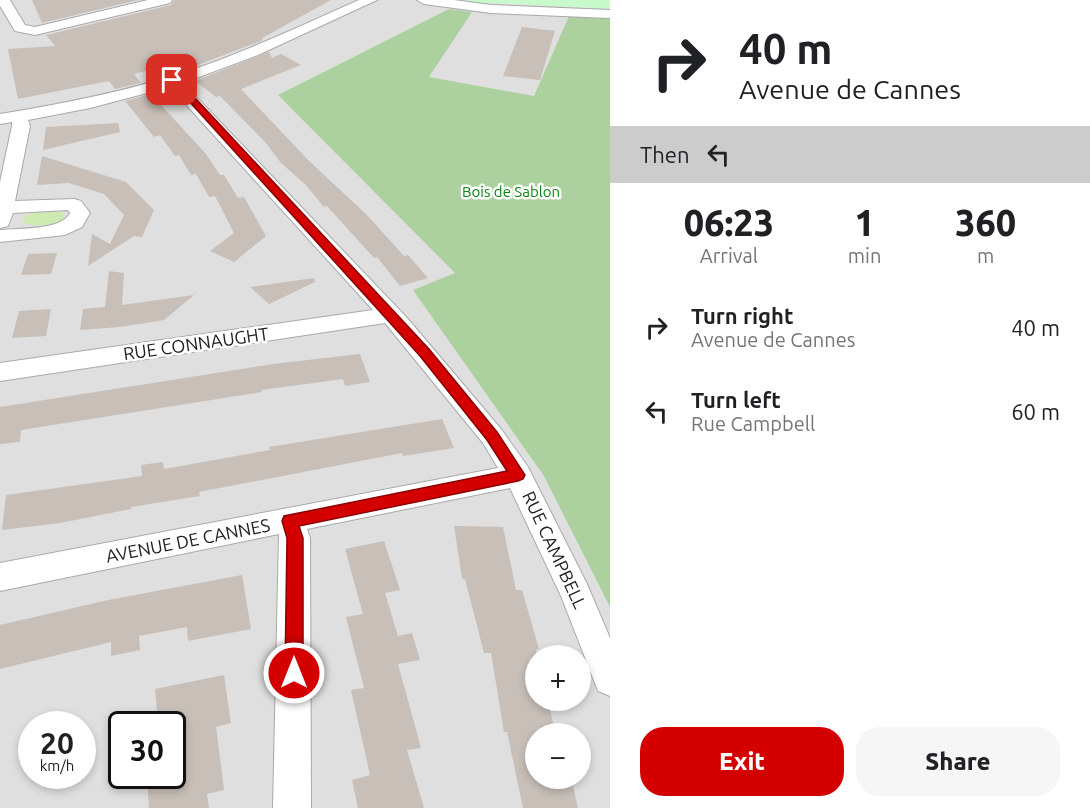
<!DOCTYPE html>
<html lang="en">
<head>
<meta charset="utf-8">
<style>
  body { margin:0; font-family:Ubuntu,sans-serif; background:#f6f6f6; color:#202124; height:100vh; display:flex; flex-direction:column; font-size:22px; white-space:nowrap }
  * { box-sizing:border-box; margin:0 }
  p { font-size:20px; color:#757577 }
  .icon { flex:none; width:33px; height:33px; fill:none; stroke:currentColor; stroke-width:2; stroke-linecap:round; stroke-linejoin:round }
  .map { position:relative; flex:1; overflow:hidden }
  .details { display:flex; flex-direction:column; background:#fff; width:480px }
  .details>* { flex:none }
  .guide { background:#fff; color:#202124; overflow:hidden }
  .tools { position:absolute; left:525px; top:645px; display:grid; gap:12px }
  .tools a { display:grid; place-items:center; width:66px; height:66px; border-radius:50%; background:#fff; box-shadow:0 3px 9px #0003; font-size:30px }
  .speed { position:absolute; left:18px; top:711px; display:flex; gap:12px; font-size:30px; font-weight:700; text-align:center }
  .speed>* { display:grid; place-content:center; width:78px; height:78px; border-radius:50%; background:#fff; box-shadow:0 3px 9px #0003; line-height:1 }
  .speed small { font-size:15px; font-weight:400 }
  .speed .limit { border:3px solid #111; border-radius:9px; background:#fff; color:#111 }
  .pin { position:absolute; display:grid; place-items:center; width:51px; height:51px; color:#fff; margin:-26px; border-radius:12px; box-shadow:0 3px 9px #0006 }
  .me { position:absolute; width:66px; margin:-33px; rotate:0deg; stroke-linejoin:round; filter:drop-shadow(0 0 4px #0008) }
  .turn { display:flex; align-items:center; gap:21px; height:126px; padding:0 30px; font-size:27px }
  .turn .icon { width:78px; height:78px; stroke-width:2.5 }
  .turn b { display:block; font-size:42px; line-height:51px }
  .then { display:flex; align-items:center; height:57px; padding:0 30px; background:#0003; gap:12px; font-size:22px }
  .eta { display:flex; justify-content:space-evenly; align-items:center; height:102px; text-align:center }
  .eta b { font-size:36px; font-weight:800; line-height:42px }
  .button { display:flex; gap:12px; margin-top:auto; padding:12px 30px }
  .button a { flex:1; height:69px; border-radius:24px; background:#d40000; color:#fff; font-size:24px; font-weight:800; line-height:69px; text-align:center }
  .button a+a { background:#f6f6f6; color:#202124 }
  ul { padding:0; list-style:none }
  li { display:flex; align-items:center; gap:18px; height:84px; padding:0 30px }
  li div { flex:1 }
  li b { display:block; font-size:22px }
  li em { font-style:normal }
  main { display:flex; flex:1; min-height:0 }
  .map>svg:first-child { display:block }
  .residential { fill:#e0dfdf; fill-rule:evenodd }
  .grass { fill:#cdebb0 }
  .forest { fill:#add19e }
  .park { fill:#c8facc }
  .building { fill:#c7bfb8 }
  .lines { fill:none; stroke-linecap:round; stroke-linejoin:round }
  .minor-casing { stroke:#a9a9a9; stroke-width:2 }
  .minor { fill:#fff; fill-rule:evenodd }
  .route { fill:#d40000; stroke:#8a0000; stroke-width:1.5 }
  .labels { text-anchor:middle; stroke-width:5; stroke-linejoin:round; paint-order:stroke }
  .far-park-label { font-size:15px; fill:#0c8416; stroke:#fff }
  .street-label { font-size:18px; fill:#222; stroke:#fff }
</style>
</head>
<body>
<main>
<div class="map">
<svg width="610" height="808" viewBox="0 0 610 808">
  <rect width="100%" height="100%" fill="#f2efe9"/>
  <path class="residential" d="M0 0H610V808H0ZM536 656H580V700H536ZM32 724H82V776H32ZM122 724H172V776H122ZM536 734H580V778H536Z"/>
  <path class="grass" d="M57 211 62 212 64 218C55 226 33 228 23 222L24 217 33 213Z"/>
  <polygon class="forest" points="449,9 472,12 429,77 534,96 569,16 610,17 610,607 544,476 413,290 455,273 278,95"/>
  <polygon class="park" points="461,0 610,0 610,9 473,2"/>
  <g class="building">
    <polygon points="32,0 138,0 42,23"/>
    <polygon points="174,0 331,0 262,38 263,40 182,71 172,64 134,74 141,83 115,89 109,81 18,99 8,49 55,46 46,35 171,5"/>
    <polygon points="522,27 555,31 540,80 503,76"/>
    <polygon points="269,52 272,58 281,54 301,65 241,89 309,161 366,214 404,256 408,255 428,278 400,286 377,257 374,258 327,206 324,207 305,184 281,163 266,143 220,96 216,97 195,81"/>
    <polygon points="151,94 206,154 220,175 224,175 238,198 244,197 266,236 234,262 210,251 234,233 215,196 209,197 196,174 191,175 179,155 175,156 160,135 154,137 125,101"/>
    <polygon points="118,123 120,132 43,150 46,127"/>
    <polygon points="42,156 126,182 154,210 142,237 134,236 88,266 92,234 110,244 124,215 104,194 69,183 37,185"/>
    <polygon points="57,253 51,274 21,275 28,254"/>
    <polygon points="109,271 124,273 122,305 194,295 164,320 120,327 80,330 83,309 105,307"/>
    <polygon points="314,278 315,282 269,304 250,287"/>
    <polygon points="51,309 46,336 12,338 19,311"/>
    <polygon points="360,354 370,382 345,386 343,379 261,390 262,392 21,430 20,442 0,444 0,407 273,364"/>
    <polygon points="442,419 454,448 403,456 402,453 199,492 200,496 131,507 131,509 60,523 2,530 6,495 142,476 141,465 163,462 164,469 270,450 269,447"/>
    <polygon points="454,526 503,527 516,590 522,590 539,649 536,649 536,700 548,700 555,733 536,733 536,778 571,778 578,808 523,808 507,732 504,732 491,653 484,653 465,579 462,579"/>
    <polygon points="384,541 400,590 385,593 398,636 412,633 420,660 398,664 421,748 407,750 424,808 358,808 352,780 370,775 351,690 364,688 346,617 363,614 345,549"/>
    <polygon points="242,575 251,629 188,641 187,627 139,636 140,650 111,656 111,642 0,669 0,625 108,600"/>
    <polygon points="224,675 231,723 216,727 224,790 207,794 209,808 149,808 147,776 172,776 172,724 158,724 155,689"/>
  </g>
  <g class="lines">
    <g class="minor-casing">
      <g id="minor">
        <polygon points="0,0 10,0 25,25 35,27 148,0 172,0 170,3 35,35 15,31 0,6"/>
        <path d="M359 0H377L258 55 183 83 408 319 501 429 528 467 587 584 610 638V696L598 691 561 596 510 488 307 529 310 538 311 808H273L279 534 0 591V563L498 468 483 443 385 323 0 381V363L373 310 170 87 90 108 28 120 30 126 15 201 74 199 81 201 90 213 82 227 65 235 0 242V230C18 228 61 231 70 213L68 210 13 213 8 226 0 228V182L12 126V122L0 124V114C69 103 138 89 203 66 257 47 307 23 359 0Z"/>
        <polygon points="417,0 454,0 491,5 610,10 610,18 491,13 424,4"/>
      </g>
    </g>
    <use href="#minor" class="minor"/>
  </g>
  <polygon class="route" points="169,79 175,79 184,86 429,349 497,432 525,475 523,479 518,481 299,526 303,538 303,673 300,679 294,682 287,679 285,673 287,538 282,521 284,516 507,471 487,440 420,356 178,89 169,82"/>
  <g class="labels">
    <g class="far-park-label">
      <text x="511" y="197">Bois de Sablon</text>
    </g>
    <g class="street-label">
      <text transform="translate(196 344) rotate(-8)" y="6">RUE CONNAUGHT</text>
      <text transform="translate(188 541) rotate(-11)" y="6">AVENUE DE CANNES</text>
      <text transform="translate(554 550) rotate(65)" y="6">RUE CAMPBELL</text>
    </g>
  </g>
</svg>
<div class="tools">
<a>+</a>
<a>−</a>
</div>
<div class="speed"><div>20<small>km/h</small></div><div class="limit">30</div></div>
<div class="pin" style="left:172px;top:80px;background:#d93025"><svg class="icon" aria-label="arrive" viewBox="0 0 24 24"><path d="M6 21V4h12l-3 4 3 4H6"/></svg></div>
<svg class="me" style="left:294px;top:673px" viewBox="-20 -20 40 40"><circle r="17" fill="#d40000" stroke="#fff" stroke-width="3"/><path d="M0-11L8 9 0 5-8 9z" fill="#fff"/></svg>
</div>
<section class="details">
<div class="guide">
<div class="turn"><svg class="icon" aria-label="right" viewBox="0 0 24 24"><path d="M7 20v-9h11M14 6l5 5-5 5"/></svg><div><b>40 m</b>Avenue de Cannes</div></div>
<div class="then">Then<svg class="icon" aria-label="left" viewBox="0 0 24 24"><path d="M17 20v-9H6M10 6l-5 5 5 5"/></svg></div>
</div>
<div class="eta">
<div><b>06:23</b><p>Arrival</p></div>
<div><b>1</b><p>min</p></div>
<div><b>360</b><p>m</p></div>
</div>
<ul>
<li><svg class="icon" aria-label="right" viewBox="0 0 24 24"><path d="M7 20v-9h11M14 6l5 5-5 5"/></svg><div><b>Turn right</b><p>Avenue de Cannes</p></div><em>40 m</em></li>
<li><svg class="icon" aria-label="left" viewBox="0 0 24 24"><path d="M17 20v-9H6M10 6l-5 5 5 5"/></svg><div><b>Turn left</b><p>Rue Campbell</p></div><em>60 m</em></li>
</ul>
<div class="button"><a>Exit</a><a>Share</a></div>
</section>
</main>
</body>
</html>
